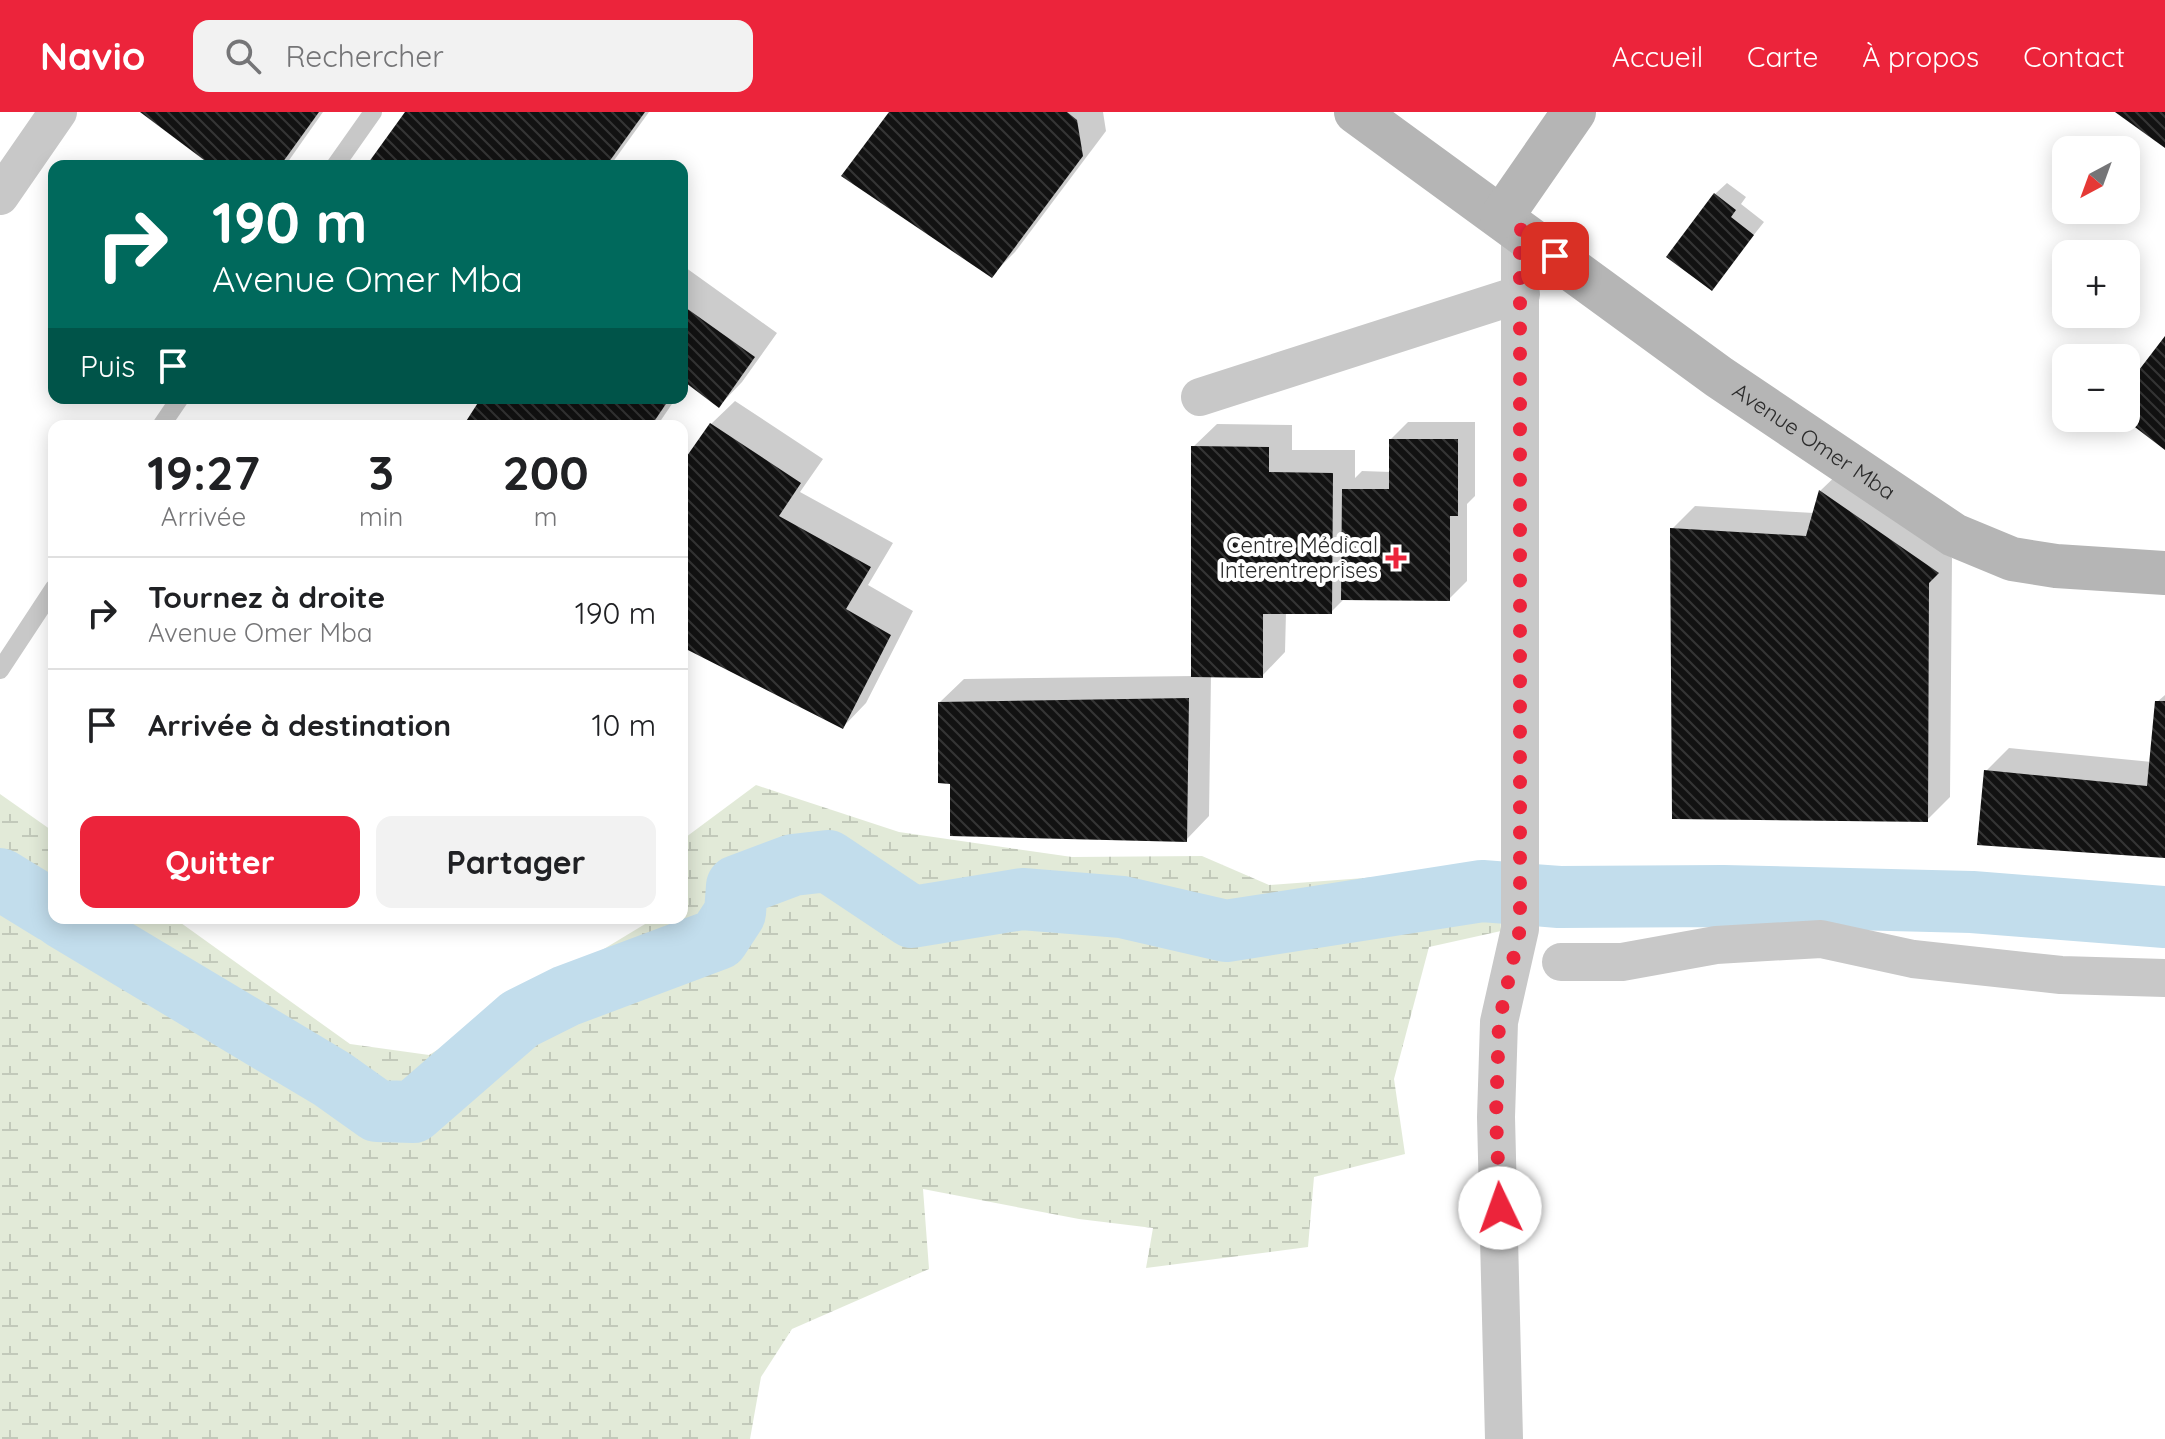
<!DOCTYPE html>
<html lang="fr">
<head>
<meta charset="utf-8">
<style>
  body { margin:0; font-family:Quicksand,sans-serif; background:#f2f2f2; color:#202124; height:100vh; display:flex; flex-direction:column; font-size:30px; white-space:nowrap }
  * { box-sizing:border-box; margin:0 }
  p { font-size:26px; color:#757577 }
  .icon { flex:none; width:44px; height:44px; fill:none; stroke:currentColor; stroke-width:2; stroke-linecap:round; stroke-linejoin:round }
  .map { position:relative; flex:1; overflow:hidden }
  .side { position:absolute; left:48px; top:308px; width:640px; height:504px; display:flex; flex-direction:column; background:#fff; border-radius:16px; box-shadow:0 4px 20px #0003 }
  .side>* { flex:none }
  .hud { position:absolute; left:48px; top:48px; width:640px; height:244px; border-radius:16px; box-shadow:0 4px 20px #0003; background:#00695c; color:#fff; overflow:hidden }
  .needle { width:52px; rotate:221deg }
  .controls { position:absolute; left:2052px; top:24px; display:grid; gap:16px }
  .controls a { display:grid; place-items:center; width:88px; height:88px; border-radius:16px; background:#fff; box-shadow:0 4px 20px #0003; font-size:40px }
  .pin { position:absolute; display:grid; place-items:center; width:68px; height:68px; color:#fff; margin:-34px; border-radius:16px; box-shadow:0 4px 12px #0006 }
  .me { position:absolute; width:88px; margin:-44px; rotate:357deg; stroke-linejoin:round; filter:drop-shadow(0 0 6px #0008) }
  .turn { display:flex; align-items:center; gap:28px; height:168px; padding:0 32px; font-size:36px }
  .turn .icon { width:104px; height:104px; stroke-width:2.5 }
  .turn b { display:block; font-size:56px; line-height:68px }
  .then { display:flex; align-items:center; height:76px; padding:0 32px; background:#0003; gap:16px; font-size:30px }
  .eta { display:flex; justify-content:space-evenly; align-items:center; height:136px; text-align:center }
  .eta b { font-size:48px; font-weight:700; line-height:56px }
  .cta { display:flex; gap:16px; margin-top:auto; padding:16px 32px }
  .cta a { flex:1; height:92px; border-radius:16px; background:#ec243b; color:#fff; font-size:32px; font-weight:700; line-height:92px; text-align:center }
  .cta a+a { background:#f2f2f2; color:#202124 }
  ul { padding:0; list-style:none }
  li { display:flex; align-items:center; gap:24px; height:112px; padding:0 32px; border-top:2px solid #e0e0e0 }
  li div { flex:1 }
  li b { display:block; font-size:30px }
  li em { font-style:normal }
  header { display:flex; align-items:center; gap:48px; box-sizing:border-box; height:112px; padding:0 40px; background:#ec243b; color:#fff }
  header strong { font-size:38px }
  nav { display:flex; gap:44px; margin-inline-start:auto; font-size:28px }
  .search { width:560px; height:72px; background:#f2f2f2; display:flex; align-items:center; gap:20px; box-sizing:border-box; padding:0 28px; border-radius:16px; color:#757577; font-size:30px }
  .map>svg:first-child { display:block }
  .wetland { fill:url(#wetland-marsh) }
  .shadow { fill:#0003 }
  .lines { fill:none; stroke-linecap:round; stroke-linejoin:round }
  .river { stroke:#c2ddec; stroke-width:62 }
  .building { fill:url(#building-back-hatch) }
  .lane { stroke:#c8c8c8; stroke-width:18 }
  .street { stroke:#c8c8c8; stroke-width:38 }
  .secondary { stroke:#b5b5b5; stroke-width:44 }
  .route { stroke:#ec243b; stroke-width:14; stroke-dasharray:0 25.2 }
  .poi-dot { fill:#ec243b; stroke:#fff; stroke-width:3 }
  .labels { text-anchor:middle; stroke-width:8; stroke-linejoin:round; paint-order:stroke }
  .street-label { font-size:22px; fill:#2b2b2b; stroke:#fff }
  .poi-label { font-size:22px; fill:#2b2b2b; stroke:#fff; text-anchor:end }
</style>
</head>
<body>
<header>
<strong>Navio</strong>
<div class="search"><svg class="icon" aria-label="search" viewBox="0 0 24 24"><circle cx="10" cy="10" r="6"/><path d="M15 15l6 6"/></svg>Rechercher</div>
<nav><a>Accueil</a><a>Carte</a><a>À propos</a><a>Contact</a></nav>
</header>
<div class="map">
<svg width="2165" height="1327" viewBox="0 0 2165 1327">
  <defs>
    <pattern id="wetland-marsh" width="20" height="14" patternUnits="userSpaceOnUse" patternTransform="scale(2)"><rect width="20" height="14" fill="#e2ead8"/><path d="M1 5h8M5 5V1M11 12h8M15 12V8" fill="none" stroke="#c2c9ba"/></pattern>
    <pattern id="building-back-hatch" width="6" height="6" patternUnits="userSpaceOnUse" patternTransform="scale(2)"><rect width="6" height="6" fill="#121212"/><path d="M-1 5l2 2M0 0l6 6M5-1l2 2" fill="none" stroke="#353535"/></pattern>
  </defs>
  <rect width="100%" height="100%" fill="#fff"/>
  <polygon class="wetland" points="756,673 899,720 1072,745 1202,744 1269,773 1499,756 1501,819 1429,835 1394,967 1405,1042 1314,1065 1308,1135 1146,1156 1153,1116 1079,1107 923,1077 929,1157 792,1217 761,1265 750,1327 0,1327 0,682 54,720 54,806 174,806 350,932 429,943 655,806 682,806 682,728"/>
  <g class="shadow">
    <polygon points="143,0 323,0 285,54 215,54"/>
    <polygon points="407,0 649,0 610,54 368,54"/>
    <polygon points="891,0 1103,0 1106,19 1015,140 992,163"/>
    <polygon points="1727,71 1746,85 1741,92 1764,110 1711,177 1715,82"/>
    <polygon points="682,153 777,221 742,270 719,294 687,269 682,277"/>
    <polygon points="484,286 676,286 657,314 465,314"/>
    <polygon points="735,289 823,347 800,380 893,431 868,473 913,499 866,591 843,615 682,533 682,355 711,312"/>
    <polygon points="1408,310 1475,310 1475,384 1467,392 1467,469 1449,487 1345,486 1331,500 1286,500 1285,540 1262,564 1211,563 1209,704 1186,728 952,670 940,590 964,567 1193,564 1193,335 1217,312 1292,313 1292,338 1355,338 1355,366 1362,359 1391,360 1391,327"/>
    <polygon points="1844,356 1952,446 1950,685 1927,708 1672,417 1695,394 1814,401 1820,379"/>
    <polygon points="2165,583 2165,744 1986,659 2009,636 2152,650 2157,590"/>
  </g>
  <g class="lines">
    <g class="river">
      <polyline points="0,767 54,800"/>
      <polyline points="63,806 332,967 377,999 413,1000 520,907 566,884 718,827 735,801 737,774 793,753 828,749 912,805 1022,787 1122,795 1226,819 1482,779 1559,785 1723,784 1972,790 2165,805"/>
    </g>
  </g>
  <g class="building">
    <polygon points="140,0 319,0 280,54 212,54"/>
    <polygon points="405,0 645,0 606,54 366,54"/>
    <polygon points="889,0 1067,0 1077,8 1083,44 992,166 841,64"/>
    <polygon points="2115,0 2165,0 2165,36"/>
    <polygon points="1714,81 1736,98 1731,105 1754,123 1712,179 1666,145"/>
    <polygon points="682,193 755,245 719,296 682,268"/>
    <polygon points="2165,224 2165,338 2123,306 2126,306 2126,275"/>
    <polygon points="481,286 670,286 651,314 463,314"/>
    <polygon points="710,311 801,371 779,404 871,455 846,497 891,523 843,617 682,535 682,351"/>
    <polygon points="1389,327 1458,327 1458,404 1450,404 1450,489 1341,488 1342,377 1389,377"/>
    <polygon points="1191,334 1269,335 1269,360 1333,361 1332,502 1263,502 1263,566 1191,565"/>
    <polygon points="1819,378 1939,461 1929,471 1928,710 1672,707 1670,416 1806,424"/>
    <polygon points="1189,586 1187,730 950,724 950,672 938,671 938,590"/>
    <polygon points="2155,589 2165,589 2165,746 1977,733 1984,658 2147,674"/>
  </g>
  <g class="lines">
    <g class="lane">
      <polyline points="335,54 373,0"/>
      <polyline points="161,314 180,286"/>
      <polyline points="0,558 54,476"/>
    </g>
    <g class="street">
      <polyline points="0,84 58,0"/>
      <polyline points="1200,285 1521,182"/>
      <polyline points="1561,850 1622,850 1716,833 1821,827 1913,847 2061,863 2165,866"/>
      <polyline points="1504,1327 1496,1005 1499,910 1520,817 1520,117"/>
    </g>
    <g class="secondary">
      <path id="s1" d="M1356 0 1719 265 1954 423 2012 447 2056 454 2165 461"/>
      <polyline points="1502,104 1574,0"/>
    </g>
  </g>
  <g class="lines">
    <polyline class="route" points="1500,1096 1496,1005 1499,910 1520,817 1520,117 1555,144"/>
  </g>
  <path class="poi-dot" d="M1392 434h8v8h8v8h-8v8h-8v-8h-8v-8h8z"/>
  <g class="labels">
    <g class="street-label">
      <text dy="8" stroke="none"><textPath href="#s1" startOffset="564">Avenue Omer Mba</textPath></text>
    </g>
    <g class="poi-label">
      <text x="1378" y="441">Centre Médical<tspan x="1378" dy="25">Interentreprises</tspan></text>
    </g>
  </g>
</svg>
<div class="controls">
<a><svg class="needle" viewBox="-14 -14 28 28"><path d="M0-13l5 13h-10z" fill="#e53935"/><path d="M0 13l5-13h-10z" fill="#757577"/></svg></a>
<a>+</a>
<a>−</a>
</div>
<div class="pin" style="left:1555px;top:144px;background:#d93025"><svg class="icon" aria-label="arrive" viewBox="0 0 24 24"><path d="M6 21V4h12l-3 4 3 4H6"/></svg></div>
<svg class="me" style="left:1500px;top:1096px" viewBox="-20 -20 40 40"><circle r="19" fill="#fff"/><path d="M0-13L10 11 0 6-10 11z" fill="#ec243b"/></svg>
<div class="hud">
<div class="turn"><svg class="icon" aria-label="right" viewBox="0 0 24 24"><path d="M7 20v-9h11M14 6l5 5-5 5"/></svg><div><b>190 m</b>Avenue Omer Mba</div></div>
<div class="then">Puis<svg class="icon" aria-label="arrive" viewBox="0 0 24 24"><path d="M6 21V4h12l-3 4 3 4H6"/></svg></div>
</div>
<section class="side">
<div class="eta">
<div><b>19:27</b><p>Arrivée</p></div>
<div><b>3</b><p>min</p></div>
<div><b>200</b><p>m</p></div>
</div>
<ul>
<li><svg class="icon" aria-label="right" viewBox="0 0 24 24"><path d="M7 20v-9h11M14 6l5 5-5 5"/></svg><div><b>Tournez à droite</b><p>Avenue Omer Mba</p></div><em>190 m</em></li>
<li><svg class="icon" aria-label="arrive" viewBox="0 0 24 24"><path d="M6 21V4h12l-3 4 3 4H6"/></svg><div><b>Arrivée à destination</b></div><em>10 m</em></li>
</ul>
<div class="cta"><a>Quitter</a><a>Partager</a></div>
</section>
</div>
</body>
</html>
